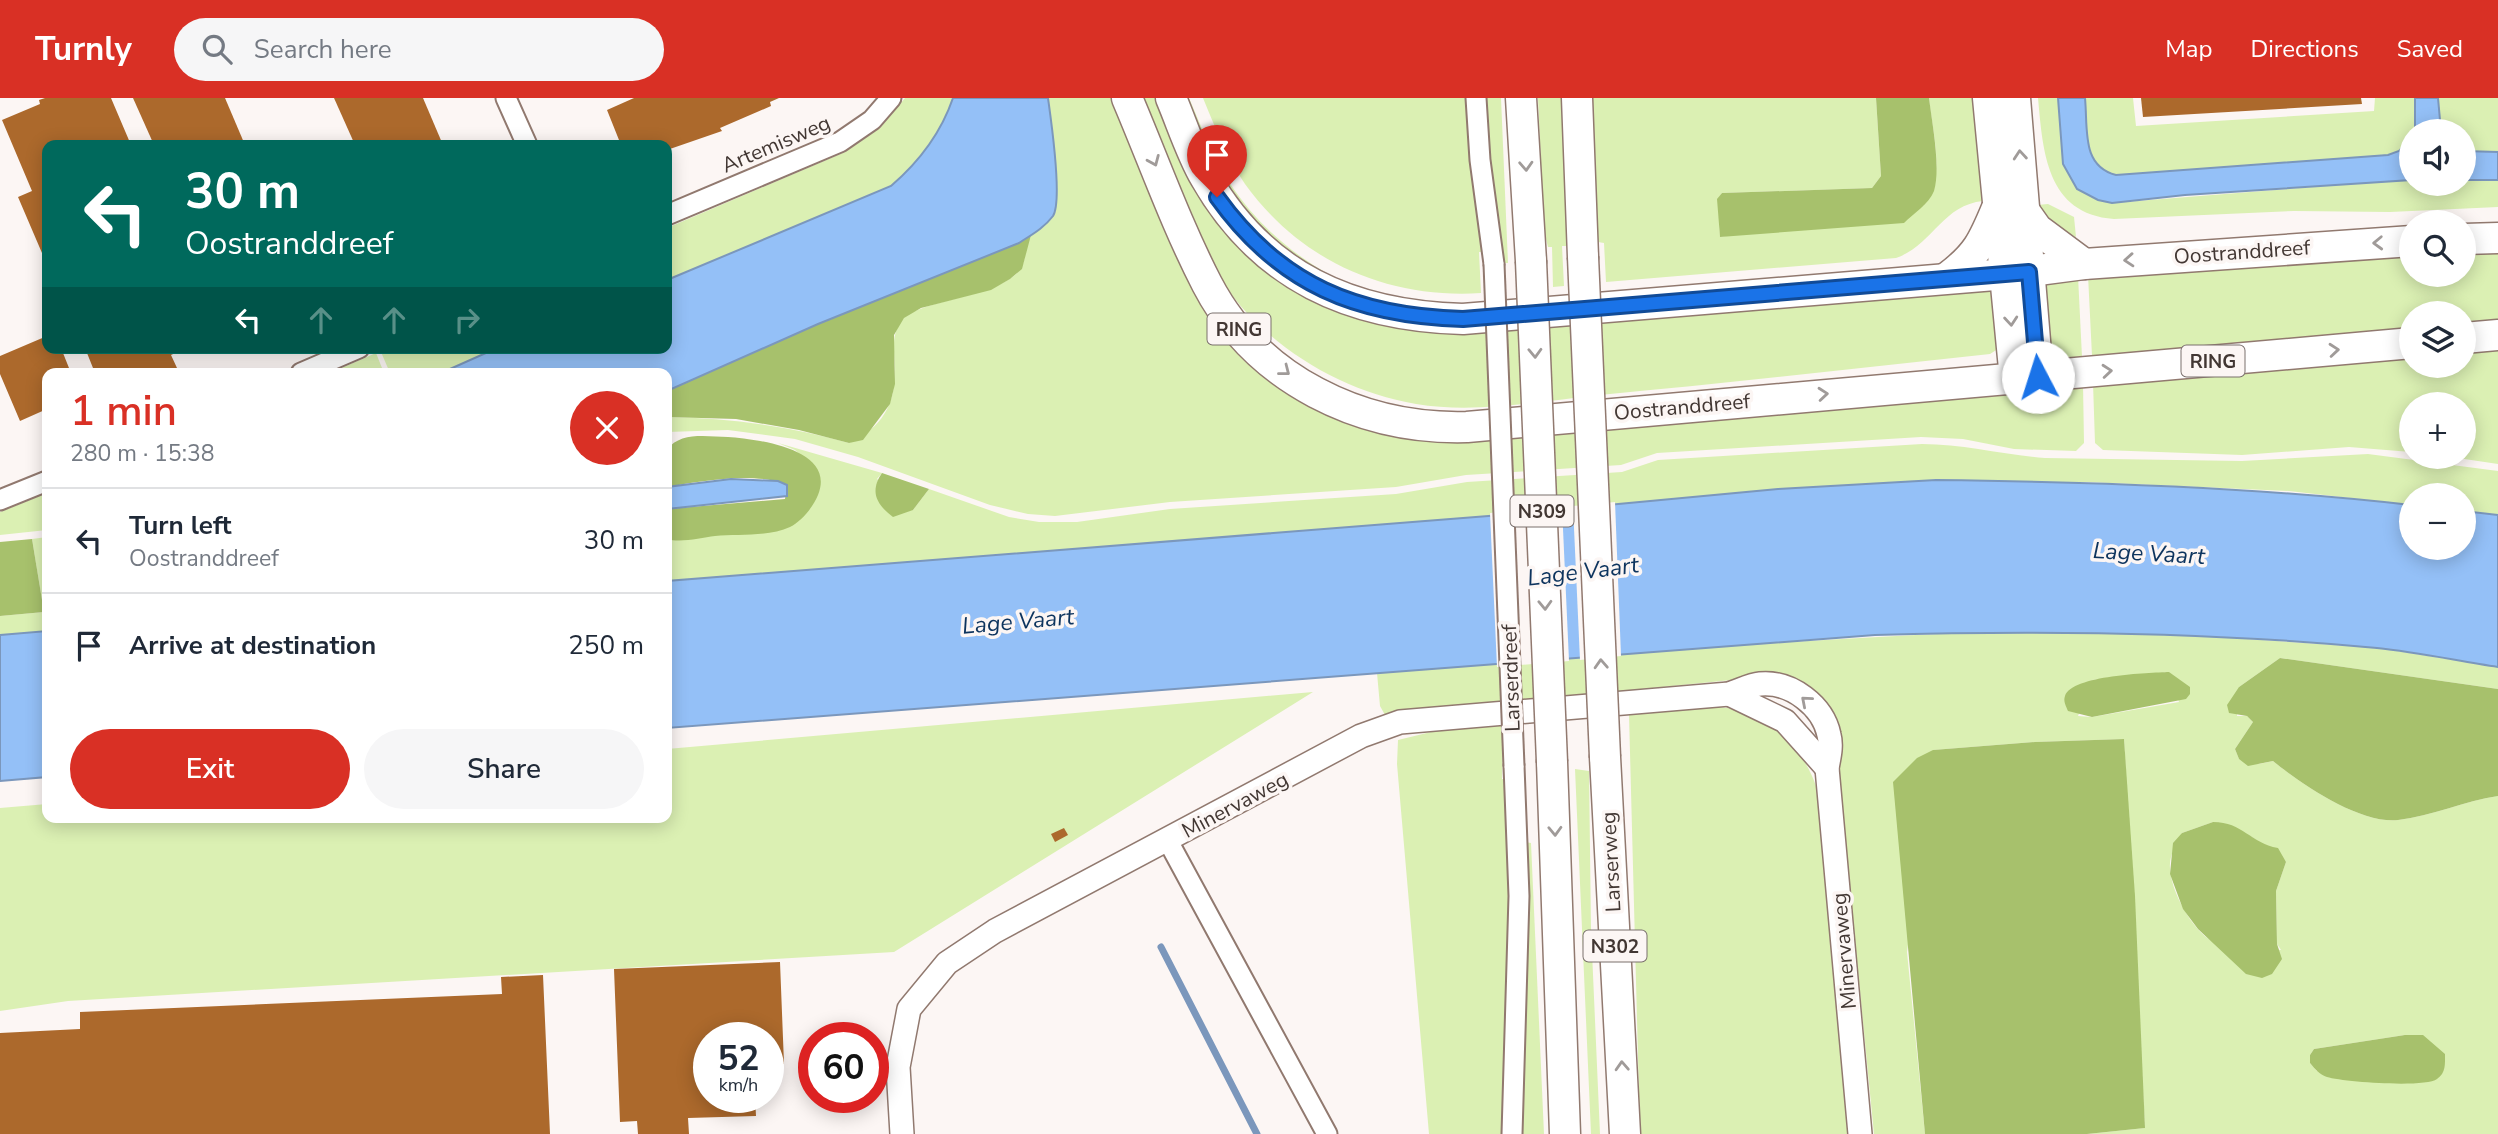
<!DOCTYPE html>
<html lang="en">
<head>
<meta charset="utf-8">
<style>
  body { margin:0; font-family:"Nunito Sans",sans-serif; background:#f6f6f7; color:#1f2937; height:100vh; display:flex; flex-direction:column; font-size:26px; white-space:nowrap }
  * { box-sizing:border-box; margin:0 }
  p { font-size:23px; color:#747a83 }
  .icon { flex:none; width:38px; height:38px; fill:none; stroke:currentColor; stroke-width:2; stroke-linecap:round; stroke-linejoin:round }
  .map { position:relative; flex:1; overflow:hidden }
  .drawer { position:absolute; left:42px; top:270px; width:630px; height:455px; display:flex; flex-direction:column; background:#fff; border-radius:14px; box-shadow:0 4px 18px #0003 }
  .drawer>* { flex:none }
  .hud { position:absolute; left:42px; top:42px; width:630px; height:214px; border-radius:14px; box-shadow:0 4px 18px #0003; background:#00695c; color:#fff; overflow:hidden }
  .fabs { position:absolute; left:2399px; top:21px; display:grid; gap:14px }
  .fabs a { display:grid; place-items:center; width:77px; height:77px; border-radius:50%; background:#fff; box-shadow:0 4px 18px #0003; font-size:35px }
  .speed { position:absolute; left:693px; top:924px; display:flex; gap:14px; font-size:35px; font-weight:700; text-align:center }
  .speed>* { display:grid; place-content:center; width:91px; height:91px; border-radius:50%; background:#fff; box-shadow:0 4px 18px #0003; line-height:1 }
  .speed small { font-size:18px; font-weight:400 }
  .speed .limit { border:10px solid #d22; background:#fff; color:#111 }
  .pin { position:absolute; display:grid; place-items:center; width:60px; height:60px; color:#fff; margin:-72px -30px; border-radius:50% 50% 50% 0; rotate:-45deg; box-shadow:0 0 7px #0007 }
  .pin .icon { rotate:45deg }
  .me { position:absolute; width:77px; margin:-38px; rotate:355deg; stroke-linejoin:round; filter:drop-shadow(0 0 5px #0008) }
  .turn { display:flex; align-items:center; gap:24px; height:147px; padding:0 28px; font-size:32px }
  .turn .icon { width:91px; height:91px; stroke-width:2.5 }
  .turn b { display:block; font-size:49px; line-height:60px }
  .lanes { display:flex; align-items:center; height:66px; padding:0 28px; background:#0003; justify-content:center; gap:35px; direction:ltr }
  .lanes .off { opacity:.35 }
  .round { display:grid; place-items:center; flex:none; width:74px; height:74px; border-radius:37px; background:#f6f6f7 }
  .overview { display:flex; align-items:center; justify-content:space-between; height:119px; padding:0 28px }
  h1 { font-size:42px; font-weight:600; line-height:52px; color:#d93025 }
  .button { display:flex; gap:14px; margin-top:auto; padding:14px 28px }
  .button a { flex:1; height:80px; border-radius:42px; background:#d93025; color:#fff; font-size:28px; font-weight:600; line-height:80px; text-align:center }
  .button a+a { background:#f6f6f7; color:#1f2937 }
  ul { padding:0; list-style:none }
  li { display:flex; align-items:center; gap:21px; height:105px; padding:0 28px; border-top:2px solid #e0e1e3 }
  li div { flex:1 }
  li b { display:block; font-size:26px }
  li em { font-style:normal }
  header { display:flex; align-items:center; gap:42px; box-sizing:border-box; height:98px; padding:0 35px; background:#d93025; color:#fff }
  header strong { font-size:33px }
  nav { display:flex; gap:38px; margin-inline-start:auto; font-size:24px }
  .search { width:490px; height:63px; background:#f6f6f7; display:flex; align-items:center; gap:18px; box-sizing:border-box; padding:0 24px; border-radius:38px; color:#747a83; font-size:26px }
  .map>svg:first-child { display:block }
  .green { fill:#dbf0b3; fill-rule:evenodd }
  .forest { fill:#a7c16c }
  .water { fill:#94c0f7; stroke:#7b97bc; stroke-width:2 }
  .pier { fill:#fcf6f4 }
  .lines { fill:none; stroke-linecap:round; stroke-linejoin:round }
  .stream { stroke:#7b97bc; stroke-width:7 }
  .building { fill:#ac692c }
  .minor-casing { stroke:#91796f; stroke-width:23 }
  .tertiary-casing { stroke:#91796f; stroke-width:26 }
  .primary-casing { stroke:#91796f; stroke-width:33 }
  .minor { stroke:#fff; stroke-width:19 }
  .tertiary { stroke:#fff; stroke-width:23 }
  .primary { stroke:#fff; stroke-width:30 }
  .minor-bridge-casing { stroke:#91796f; stroke-width:23; stroke-linecap:butt }
  .primary-bridge-casing { stroke:#91796f; stroke-width:33; stroke-linecap:butt }
  .minor-bridge { stroke:#fff; stroke-width:19 }
  .primary-bridge { stroke:#fff; stroke-width:30 }
  .oneway { stroke:#a09b99 }
  .route-casing { stroke:#114b97; stroke-width:18 }
  .route { stroke:#1a73e8; stroke-width:12 }
  .labels { text-anchor:middle; stroke-width:7; stroke-linejoin:round; paint-order:stroke }
  .shield { fill:#fcf6f4; stroke:#7a706d; stroke-width:2 }
  .shield-label { font-size:19px; font-weight:bold; fill:#423733 }
  .street-label { font-size:21px; fill:#423733; stroke:#fcf6f4 }
  .water-label { font-size:23px; font-style:italic; fill:#0d345e; stroke:#fcf6f4 }
</style>
</head>
<body>
<header>
<strong>Turnly</strong>
<div class="search"><svg class="icon" aria-label="search" viewBox="0 0 24 24"><circle cx="10" cy="10" r="6"/><path d="M15 15l6 6"/></svg>Search here</div>
<nav><a>Map</a><a>Directions</a><a>Saved</a></nav>
</header>
<div class="map">
<svg width="2498" height="1036" viewBox="0 0 2498 1036">
  <rect width="100%" height="100%" fill="#fcf6f4"/>
  <g class="green">
    <path d="M905 0H953C941 35 919 64 891 88L667 182V130L845 54 880 30Z"/>
    <path d="M1048 0H1120L1206 197 1371 325 2083 286 2084 345 2076 353 2014 351 1963 341 1921 339 1657 355 1621 367 1466 377 1396 389 1170 404 1055 418 1028 416 990 407 858 359 795 341 728 332 667 334V319C729 320 789 328 849 345 883 329 896 306 895 268 894 251 891 237 902 222 916 204 983 200 1011 180 1031 166 1021 153 1031 138 1035 132 1049 122 1055 116L1057 88Z"/>
    <path d="M1136 0H1164L1194 73 1360 218 1993 188 2004 247 1990 256C1860 270 1730 285 1600 297 1541 303 1476 316 1416 306 1352 295 1291 262 1247 215 1194 158 1167 70 1136 0Z"/>
    <path d="M1180 0H1189C1202 30 1213 60 1231 87 1276 155 1357 205 1439 207 1453 208 1468 205 1482 204V210L1439 211 1355 195 1279 152 1227 96Z"/>
    <path d="M1203 0H1467L1483 154H1479L1481 195C1388 201 1301 164 1245 86 1227 60 1215 29 1203 0Z"/>
    <polygon points="1485,0 1501,0 1508,165 1502,165 1489,66"/>
    <polygon points="1538,0 1564,0 1569,137 1566,148 1562,148 1564,188 1553,189 1552,149 1548,149 1544,133"/>
    <path d="M1590 0H1876L1881 78 1872 90 1722 95 1718 101 1720 139 1923 108C1947 83 1932 32 1929 0H1974L1983 103C1942 107 1932 148 1896 160L1606 184 1604 145 1598 144 1595 132Z"/>
    <path d="M2038 0H2058L2063 66 2112 105 2399 82H2411L2412 86H2464V82H2498V109L2390 114 2294 113 2114 121C2046 116 2043 53 2038 0Z"/>
    <path d="M2085 0H2133L2136 28 2374 13 2375 0H2415L2416 31 2412 33C2411 48 2401 53 2388 57L2116 77C2081 68 2088 31 2085 0Z"/>
    <polygon points="2438,0 2498,0 2498,54 2464,53 2464,33 2441,33"/>
    <polygon points="2048,106 2074,119 2076,139 2053,127 2037,107"/>
    <polygon points="2498,153 2498,223 2464,226 2464,215 2412,215 2411,231 2092,258 2088,177 2411,158 2412,177 2464,177 2464,155"/>
    <polygon points="2078,178 2082,259 2057,259 2050,255 2039,182"/>
    <polygon points="387,250 497,250 441,275 390,275 381,254"/>
    <polygon points="2498,251 2498,366 2451,359 2464,359 2464,306 2412,306 2411,354 2349,349 2242,357 2103,352 2095,345 2093,285 2411,258 2412,268 2464,268 2464,254"/>
    <polygon points="376,255 384,275 330,275"/>
    <path d="M778 345 882 375 877 381 913 412 929 391 1009 419 1039 424H1077L1170 411 1396 396 1467 384 1622 374 1658 362 1922 346C1964 346 2003 357 2045 360L2242 363 2368 356 2498 373V417L2464 413V397H2412L2411 407 2289 393 2087 384 1778 391 1501 417 667 483V441L781 432 816 372 795 352Z"/>
    <polygon points="47,395 47,432 0,437 0,414"/>
    <polygon points="47,439 47,533 0,537 0,518 44,514 32,441"/>
    <path d="M2039 532 2174 536 2379 550 2498 569V591L2280 560 2239 589 2237 618H2247L2253 624 2235 651 2239 661 2259 666 2273 663C2301 686 2360 726 2398 722 2432 718 2464 703 2498 698V1036H2087L2145 1030 2124 641 2035 644 1933 652 1907 854 1925 1036H1874L1833 619 1771 578 1385 617 1380 608 1377 575C1597 557 1817 539 2039 532ZM2169 574 2179 604 2092 619 2078 618 2092 582ZM2213 724 2252 739 2286 764 2276 793 2277 846 2281 852C2264 850 2225 850 2212 843 2191 832 2164 783 2171 759 2173 751 2179 743 2182 735ZM2405 937 2317 973 2310 965V957L2314 951Z"/>
    <polygon points="1313,594 894,854 68,903 0,913 0,710 47,706 47,719 667,719 667,651"/>
    <path d="M1719 609C1766 613 1801 645 1816 688L1850 1036H1640L1629 616Z"/>
    <polygon points="1504,627 1502,681 1505,681 1510,792 1504,1036 1429,1036 1397,666 1398,642 1435,633"/>
    <polygon points="1575,671 1589,673 1591,831 1600,1036 1591,1036"/>
    <polygon points="1525,744 1531,745 1544,1036 1521,1036"/>
  </g>
  <g class="forest">
    <path d="M1876 0H1929C1932 25 1941 70 1934 93 1929 106 1913 116 1904 125L1720 139 1717 101 1722 95 1872 90 1881 78Z"/>
    <polygon points="1031,137 1022,171 1010,181 991,192 921,210 904,220 894,237 895,286 890,306 863,342 849,345 799,332 736,321 667,319 667,293 817,226 1019,145"/>
    <path d="M728 339C755 341 837 350 818 397 813 409 802 423 790 429 769 439 737 436 715 438 701 440 680 445 667 441V411L785 401 787 387C755 373 700 383 667 389V352C680 333 708 339 728 339Z"/>
    <path d="M882 375 929 391 913 412 893 419C877 407 869 394 882 375Z"/>
    <polygon points="32,441 44,514 0,518 0,444"/>
    <path d="M2280 560 2498 591V698C2464 703 2432 718 2398 722 2360 726 2301 686 2273 663L2248 668 2239 661 2235 651 2253 624 2247 618 2229 615 2227 607 2239 589Z"/>
    <path d="M2169 574 2190 589V596L2186 601 2092 619 2068 613C2066 608 2063 603 2065 598 2072 577 2149 575 2169 574Z"/>
    <polygon points="2124,641 2135,798 2145,1030 2087,1036 1925,1036 1893,684 1917,660 1933,652 2035,644"/>
    <path d="M2213 724C2243 724 2250 745 2278 750L2286 764 2276 793 2277 846 2282 861 2272 876 2262 880 2246 876 2198 831 2183 811 2170 776 2173 745 2182 735Z"/>
    <path d="M2405 937H2423L2445 956C2445 966 2446 975 2437 981 2425 990 2343 984 2327 979 2320 977 2315 971 2310 965V957L2314 951Z"/>
  </g>
  <g class="water">
    <path d="M953 0H1048C1051 22 1063 102 1053 118 1044 130 1031 137 1019 145L818 226 667 293V275H441L497 250H667V182L891 88C919 64 941 35 953 0Z"/>
    <path d="M2058 0H2085C2088 31 2081 68 2116 77L2388 57 2399 53 2411 41V82L2185 97 2112 105 2098 102 2077 91 2063 66Z"/>
    <polygon points="2415,0 2438,0 2441,33 2415,33"/>
    <polygon points="2464,53 2498,54 2498,82 2464,82"/>
    <polygon points="731,381 778,383 787,387 787,398 667,411 667,389"/>
    <path d="M1936 382C2095 384 2253 389 2411 407L2412 450H2464V413L2498 417V569C2458 563 2417 554 2377 550 2209 534 2043 532 1875 537L667 630V483L1501 417 1778 391Z"/>
    <polygon points="47,533 47,679 0,683 0,537"/>
  </g>
  <g class="pier">
    <polygon points="1615,404 1621,558 1580,562 1573,408"/>
    <polygon points="1562,409 1569,563 1497,569 1490,415"/>
  </g>
  <g class="lines">
    <polyline class="stream" points="1161,849 1257,1036"/>
  </g>
  <g class="building">
    <polygon points="45,0 111,0 131,47 47,47 47,161 45,162 18,99 32,93 2,22 40,6 39,2"/>
    <polygon points="133,0 225,0 245,47 154,47"/>
    <polygon points="334,0 423,0 443,47 355,47"/>
    <polygon points="634,0 779,0 770,4 771,8 720,30 722,33 667,52 667,47 621,47 607,12"/>
    <polygon points="2141,0 2361,0 2362,6 2143,19"/>
    <polygon points="47,238 47,250 61,250 71,275 47,275 47,311 20,323 0,276 0,258"/>
    <polygon points="85,250 186,250 171,257 177,270 167,275 95,275"/>
    <polygon points="1064,730 1068,737 1055,744 1051,736"/>
    <polygon points="780,864 784,966 768,967 768,940 709,940 709,999 755,999 756,1018 688,1020 689,1036 638,1036 637,1023 620,1024 614,871"/>
    <polygon points="543,877 550,1036 0,1036 0,935 80,931 80,914 502,896 501,879"/>
  </g>
  <g class="lines">
    <g class="minor-casing">
      <g id="minor">
        <polyline points="506,0 527,47"/>
        <polyline points="1476,0 1480,62 1494,166"/>
        <polyline points="667,117 840,44 872,22 891,0"/>
        <polyline points="301,275 359,250"/>
        <polyline points="0,402 47,383"/>
        <polyline points="1168,743 1327,1036"/>
        <polyline points="1512,1036 1519,798 1514,668"/>
      </g>
    </g>
    <g class="tertiary-casing">
      <g id="tertiary">
        <polyline points="1729,596 1785,623 1827,670"/>
        <path d="M902 1036 898 969 909 911 947 865 995 833 1361 638 1400 624 1729 596C1739 593 1750 587 1760 586 1791 583 1823 608 1829 637 1832 648 1829 659 1827 670L1860 1036"/>
      </g>
    </g>
    <g class="primary-casing">
      <g id="primary">
        <path d="M1127 0C1153 61 1176 126 1207 186 1257 282 1361 332 1467 329L2412 245"/>
        <path d="M1171 0C1182 26 1191 55 1205 79 1262 179 1351 218 1463 221L2007 176 2084 166 2412 143"/>
        <polyline points="1521,0 1531,163"/>
        <polyline points="1577,0 1583,159"/>
        <polyline points="1988,0 2015,281"/>
        <polyline points="2015,0 2038,279"/>
        <polyline points="2025,114 2037,131 2084,166"/>
        <polyline points="2464,141 2498,140"/>
        <path d="M1948 179C1977 157 1983 144 1997 110"/>
        <polyline points="2464,240 2498,237"/>
        <polyline points="1605,659 1625,1036"/>
        <polyline points="1552,664 1565,1036"/>
      </g>
    </g>
    <use href="#minor" class="minor"/>
    <use href="#tertiary" class="tertiary"/>
    <use href="#primary" class="primary"/>
    <g class="minor-bridge-casing">
      <polyline id="minor-bridge" points="1494,166 1514,668"/>
    </g>
    <g class="primary-bridge-casing">
      <g id="primary-bridge">
        <polyline points="1583,159 1605,659"/>
        <polyline points="1531,163 1552,664"/>
      </g>
    </g>
    <use href="#minor-bridge" class="minor-bridge"/>
    <use href="#primary-bridge" class="primary-bridge"/>
  </g>
  <defs><path id="oneway-chevron" d="M-2-3.5L2.5 0L-2 3.5" fill="none" stroke-width="1.6" stroke-linecap="round" stroke-linejoin="round" transform="scale(1.75)"/></defs>
  <g class="oneway">
    <use href="#oneway-chevron" transform="translate(2020 57) rotate(-95)"/>
    <use href="#oneway-chevron" transform="translate(1154 63) rotate(67)"/>
    <use href="#oneway-chevron" transform="translate(1526 68) rotate(87)"/>
    <use href="#oneway-chevron" transform="translate(2378 145) rotate(178)"/>
    <use href="#oneway-chevron" transform="translate(2129 162) rotate(176)"/>
    <use href="#oneway-chevron" transform="translate(2011 223) rotate(85)"/>
    <use href="#oneway-chevron" transform="translate(2334 252) rotate(-5)"/>
    <use href="#oneway-chevron" transform="translate(1535 255) rotate(88)"/>
    <use href="#oneway-chevron" transform="translate(1285 273) rotate(38)"/>
    <use href="#oneway-chevron" transform="translate(2107 273) rotate(-5)"/>
    <use href="#oneway-chevron" transform="translate(1823 296) rotate(-5)"/>
    <use href="#oneway-chevron" transform="translate(1545 507) rotate(88)"/>
    <use href="#oneway-chevron" transform="translate(1601 566) rotate(-93)"/>
    <use href="#oneway-chevron" transform="translate(1806 603) rotate(-139)"/>
    <use href="#oneway-chevron" transform="translate(1555 733) rotate(88)"/>
    <use href="#oneway-chevron" transform="translate(1622 968) rotate(-93)"/>
  </g>
  <g class="lines">
    <g class="route-casing">
      <path id="route" d="M1217 99C1280 187 1357 218 1463 221L2029 174 2038 279"/>
    </g>
    <use href="#route" class="route"/>
  </g>
  <g class="labels">
    <g class="shield">
      <rect x="1207.5" y="215.5" width="63" height="31" rx="5"/>
      <rect x="2181.5" y="247.5" width="63" height="31" rx="5"/>
      <rect x="1510.5" y="397.5" width="63" height="31" rx="5"/>
      <rect x="1583.5" y="832.5" width="63" height="31" rx="5"/>
    </g>
    <g class="shield-label">
      <text x="1239" y="238">RING</text>
      <text x="2213" y="270">RING</text>
      <text x="1542" y="420">N309</text>
      <text x="1615" y="855">N302</text>
    </g>
    <g class="street-label">
      <text transform="translate(776 46) rotate(-23)" y="7">Artemisweg</text>
      <text transform="translate(2242 154) rotate(-4)" y="7">Oostranddreef</text>
      <text transform="translate(1682 309) rotate(-5)" y="7">Oostranddreef</text>
      <text transform="translate(1511 580) rotate(-92)" y="7">Larserdreef</text>
      <text transform="translate(1235 707) rotate(-28)" y="7">Minervaweg</text>
      <text transform="translate(1611 764) rotate(-93)" y="7">Larserweg</text>
      <text transform="translate(1844 853) rotate(-95)" y="7">Minervaweg</text>
    </g>
    <g class="water-label">
      <text transform="translate(2149 455) rotate(3)" y="8">Lage Vaart</text>
      <text transform="translate(1583 473) rotate(-7)" y="8">Lage Vaart</text>
      <text transform="translate(1018 523) rotate(-5)" y="8">Lage Vaart</text>
    </g>
  </g>
</svg>
<div class="fabs">
<a><svg class="icon" aria-label="sound" viewBox="0 0 24 24"><path d="M4 9h4l5-4v14l-5-4H4zM17 9q2 3 0 6"/></svg></a>
<a><svg class="icon" aria-label="search" viewBox="0 0 24 24"><circle cx="10" cy="10" r="6"/><path d="M15 15l6 6"/></svg></a>
<a><svg class="icon" aria-label="layers" viewBox="0 0 24 24"><path d="M12 4l9 5-9 5-9-5zM3 14l9 5 9-5"/></svg></a>
<a>+</a>
<a>−</a>
</div>
<div class="speed"><div>52<small>km/h</small></div><div class="limit">60</div></div>
<div class="pin" style="left:1217px;top:99px;background:#d93025"><svg class="icon" aria-label="arrive" viewBox="0 0 24 24"><path d="M6 21V4h12l-3 4 3 4H6"/></svg></div>
<svg class="me" style="left:2038px;top:279px" viewBox="-20 -20 40 40"><circle r="19" fill="#fff"/><path d="M0-13L10 11 0 6-10 11z" fill="#1a73e8"/></svg>
<div class="hud">
<div class="turn"><svg class="icon" aria-label="left" viewBox="0 0 24 24"><path d="M17 20v-9H6M10 6l-5 5 5 5"/></svg><div><b>30 m</b>Oostranddreef</div></div>
<div class="lanes"><svg class="icon" aria-label="left" viewBox="0 0 24 24"><path d="M17 20v-9H6M10 6l-5 5 5 5"/></svg><svg class="icon off" aria-label="ahead" viewBox="0 0 24 24"><path d="M12 20V5M6 11l6-6 6 6"/></svg><svg class="icon off" aria-label="ahead" viewBox="0 0 24 24"><path d="M12 20V5M6 11l6-6 6 6"/></svg><svg class="icon off" aria-label="right" viewBox="0 0 24 24"><path d="M7 20v-9h11M14 6l5 5-5 5"/></svg></div>
</div>
<section class="drawer">
<div class="overview"><div><h1>1 min</h1><p>280 m · 15:38</p></div><a class="round" style="background:#d93025;color:#fff"><svg class="icon" aria-label="close" viewBox="0 0 24 24"><path d="M6 6l12 12M18 6L6 18"/></svg></a></div>
<ul>
<li><svg class="icon" aria-label="left" viewBox="0 0 24 24"><path d="M17 20v-9H6M10 6l-5 5 5 5"/></svg><div><b>Turn left</b><p>Oostranddreef</p></div><em>30 m</em></li>
<li><svg class="icon" aria-label="arrive" viewBox="0 0 24 24"><path d="M6 21V4h12l-3 4 3 4H6"/></svg><div><b>Arrive at destination</b></div><em>250 m</em></li>
</ul>
<div class="button"><a>Exit</a><a>Share</a></div>
</section>
</div>
</body>
</html>
